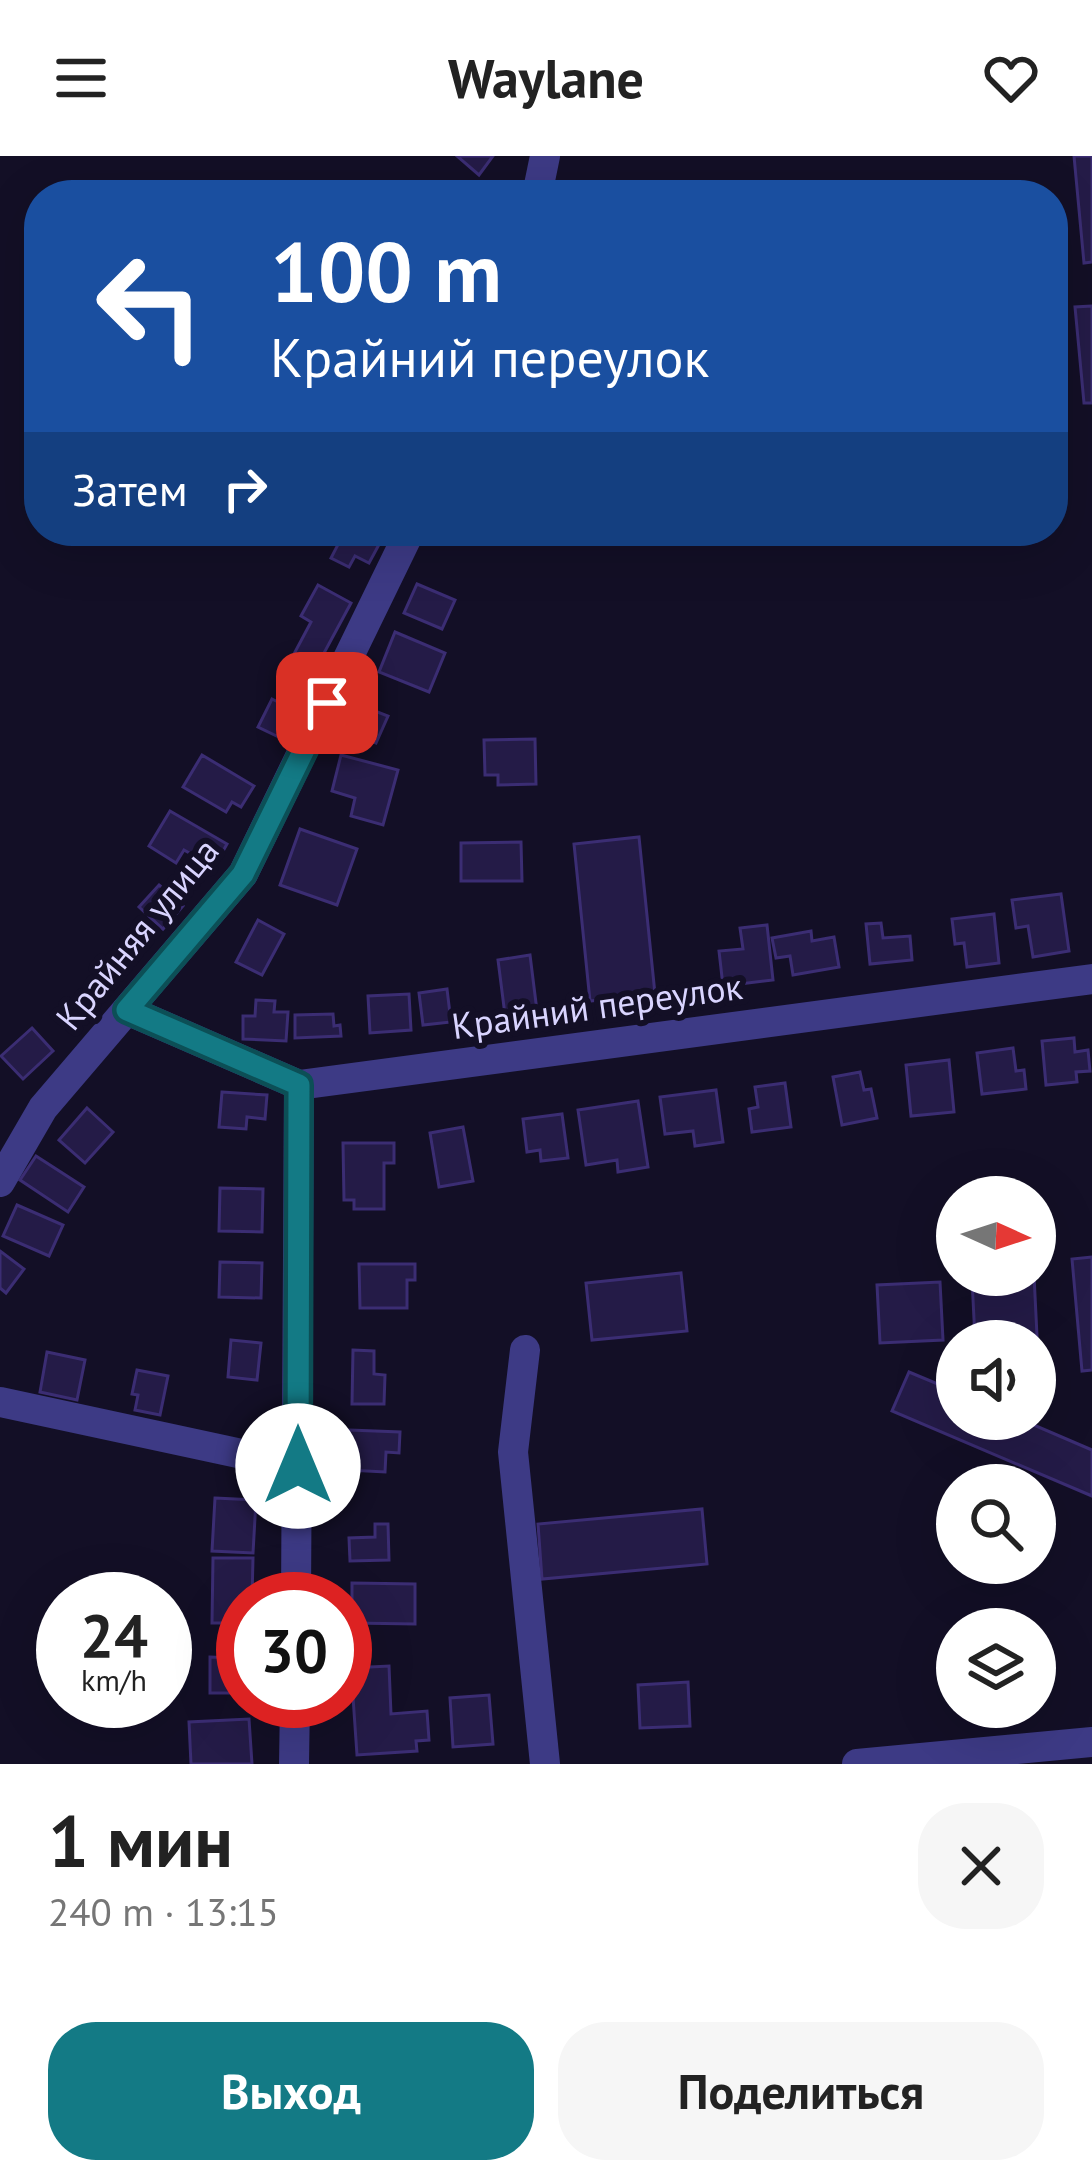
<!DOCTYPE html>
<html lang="ru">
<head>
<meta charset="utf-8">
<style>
  body { margin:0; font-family:"PT Sans",sans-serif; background:#f6f6f6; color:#222; height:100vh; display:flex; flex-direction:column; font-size:45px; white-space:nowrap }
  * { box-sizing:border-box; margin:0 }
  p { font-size:39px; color:#767676 }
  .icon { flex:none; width:66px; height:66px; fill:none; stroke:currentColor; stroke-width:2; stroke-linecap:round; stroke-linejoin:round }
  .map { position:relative; height:1608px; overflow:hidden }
  .details { display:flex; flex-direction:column; background:#fff; flex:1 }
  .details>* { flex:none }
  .top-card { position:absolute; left:24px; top:24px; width:1044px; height:366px; border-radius:48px; box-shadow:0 12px 48px #0002; background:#1a4fa0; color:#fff; overflow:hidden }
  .needle { width:78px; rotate:93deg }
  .controls { position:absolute; left:936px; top:1020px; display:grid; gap:24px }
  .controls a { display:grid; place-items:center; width:120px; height:120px; border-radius:50%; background:#fff; box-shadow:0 12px 48px #0002; font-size:60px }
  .speed { position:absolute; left:36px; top:1416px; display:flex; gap:24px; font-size:60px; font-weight:700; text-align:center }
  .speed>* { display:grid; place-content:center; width:156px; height:156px; border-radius:50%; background:#fff; box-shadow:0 12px 48px #0002; line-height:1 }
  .speed small { font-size:30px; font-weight:400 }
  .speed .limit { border:18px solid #d22; background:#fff; color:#111 }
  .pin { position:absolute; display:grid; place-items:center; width:102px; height:102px; color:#fff; margin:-51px; border-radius:24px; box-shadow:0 6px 18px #0006 }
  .me { position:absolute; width:132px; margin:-66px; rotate:0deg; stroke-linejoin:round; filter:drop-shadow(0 0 9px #0008) }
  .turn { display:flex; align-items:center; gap:42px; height:252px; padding:0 48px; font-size:54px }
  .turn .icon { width:156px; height:156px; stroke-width:2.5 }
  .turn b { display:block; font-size:84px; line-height:102px }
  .then { display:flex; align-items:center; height:114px; padding:0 48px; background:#0003; gap:24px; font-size:45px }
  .round { display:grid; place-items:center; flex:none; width:126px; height:126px; border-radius:48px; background:#f6f6f6 }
  .head { display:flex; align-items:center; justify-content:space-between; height:204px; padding:0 48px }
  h1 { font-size:72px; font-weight:600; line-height:90px }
  .cta { display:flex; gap:24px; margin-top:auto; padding:24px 48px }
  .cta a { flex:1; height:138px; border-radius:48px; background:#137a85; color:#fff; font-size:48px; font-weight:600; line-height:138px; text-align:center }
  .cta a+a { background:#f6f6f6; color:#222 }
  header { display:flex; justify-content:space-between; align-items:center; height:156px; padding:0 48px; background:#fff; font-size:54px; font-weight:600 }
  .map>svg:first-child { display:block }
  .building { fill:#241b47; stroke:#3b2d73; stroke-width:3 }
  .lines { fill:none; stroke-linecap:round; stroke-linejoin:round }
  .minor { stroke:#3d3a85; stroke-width:30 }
  .route-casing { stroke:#0c4f56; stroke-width:30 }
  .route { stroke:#137a85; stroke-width:21 }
  .labels { text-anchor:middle; stroke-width:12; stroke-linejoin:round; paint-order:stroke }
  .street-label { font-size:36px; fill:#d9d4ff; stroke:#130f26 }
</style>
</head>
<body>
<header><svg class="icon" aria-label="menu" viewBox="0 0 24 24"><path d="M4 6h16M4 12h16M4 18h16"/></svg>Waylane<svg class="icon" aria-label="heart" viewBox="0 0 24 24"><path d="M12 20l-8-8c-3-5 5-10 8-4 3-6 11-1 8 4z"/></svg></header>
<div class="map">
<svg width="1092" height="1608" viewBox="0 0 1092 1608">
  <rect width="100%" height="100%" fill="#130f26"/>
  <g class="building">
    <polygon points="457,0 493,0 479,19"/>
    <polygon points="1074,0 1092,0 1092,106 1084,107"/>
    <polygon points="1092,150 1092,247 1084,247 1075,151"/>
    <polygon points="345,375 368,375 382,383 369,407 355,400 349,411 331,402"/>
    <polygon points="417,428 455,444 442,473 404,457"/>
    <polygon points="318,429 351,447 310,523 287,511 311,466 301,460"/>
    <polygon points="395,476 445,497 429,536 379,516"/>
    <polygon points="272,543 298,556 285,584 258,571"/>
    <polygon points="362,550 388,560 376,587 351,576"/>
    <polygon points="535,583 536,628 498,629 498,619 485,619 484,584"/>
    <polygon points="202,599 254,630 241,651 232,646 226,656 183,631"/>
    <polygon points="341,599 398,614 383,669 351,660 355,642 332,635"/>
    <polygon points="170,655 227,688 214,711 184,694 176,707 149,690"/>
    <polygon points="300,673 357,693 337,749 280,729"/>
    <polygon points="639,681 655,838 590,845 574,688"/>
    <polygon points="521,686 522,725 461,725 461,687"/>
    <polygon points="159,729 183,750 163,773 139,751"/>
    <polygon points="1061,738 1069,795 1033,801 1028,770 1016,772 1012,744"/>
    <polygon points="994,758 999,807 967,811 964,787 955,788 952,763"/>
    <polygon points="258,764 284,778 262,819 236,806"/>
    <polygon points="881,767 883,782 910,780 912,804 870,808 866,768"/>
    <polygon points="767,769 773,824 723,830 719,795 743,793 740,772"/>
    <polygon points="811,775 812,785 834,781 839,811 793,819 790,800 776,802 772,782"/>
    <polygon points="530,799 537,855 505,859 498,804"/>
    <polygon points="447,833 451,866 423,869 419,837"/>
    <polygon points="409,838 411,874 370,877 368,840"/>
    <polygon points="256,844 275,845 274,856 288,856 286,885 243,883 243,860 255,860"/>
    <polygon points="333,858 334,870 340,869 341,880 295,882 295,859"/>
    <polygon points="32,872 53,895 23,923 1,900"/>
    <polygon points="1074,882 1075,896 1088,894 1090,915 1076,916 1077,926 1046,929 1042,885"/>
    <polygon points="1013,892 1016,915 1024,914 1026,933 982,938 977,897"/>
    <polygon points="949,904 954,956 911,960 906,909"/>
    <polygon points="860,916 864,934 871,933 877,962 842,969 833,921"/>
    <polygon points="785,927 791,971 752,976 749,953 758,951 755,931"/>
    <polygon points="716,934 723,986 695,990 693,975 665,978 660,941"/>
    <polygon points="222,936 267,939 265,963 247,961 246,973 219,971"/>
    <polygon points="638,945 648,1011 618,1016 617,1004 586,1009 578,954"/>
    <polygon points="87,952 113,976 85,1007 59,984"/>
    <polygon points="562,958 568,1002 541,1005 540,994 527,996 523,963"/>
    <polygon points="463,971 473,1025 439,1031 430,977"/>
    <polygon points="343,987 394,987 394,1007 384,1007 384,1053 354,1053 354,1044 344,1044"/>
    <polygon points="36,1000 84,1031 68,1056 20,1024"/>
    <polygon points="220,1032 263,1033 262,1076 219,1075"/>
    <polygon points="17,1049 63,1069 49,1100 3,1080"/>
    <polygon points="0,1095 24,1113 6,1137 0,1132"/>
    <polygon points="1092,1101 1092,1214 1082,1215 1072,1103"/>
    <polygon points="220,1106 262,1107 261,1142 219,1141"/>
    <polygon points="359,1108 415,1108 415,1124 407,1124 407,1152 360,1152"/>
    <polygon points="681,1117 687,1175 592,1184 586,1127"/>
    <polygon points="1011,1119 1034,1119 1037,1180 975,1183 972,1123 993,1121 994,1135 1012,1134"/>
    <polygon points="940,1126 943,1184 880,1187 877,1129"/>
    <polygon points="231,1184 261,1187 257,1224 228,1221"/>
    <polygon points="353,1194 374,1195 374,1218 385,1219 384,1248 352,1248"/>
    <polygon points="47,1196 85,1204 77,1244 40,1236"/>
    <polygon points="137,1214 168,1220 160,1259 135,1254 138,1239 132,1238"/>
    <polygon points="909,1216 957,1236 957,1263 1020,1263 1092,1294 1092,1340 892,1255"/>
    <polygon points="349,1274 400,1276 399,1297 386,1296 385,1316 348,1314"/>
    <polygon points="215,1342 256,1344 253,1397 212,1395"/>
    <polygon points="702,1353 707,1408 542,1423 538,1368"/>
    <polygon points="375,1368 388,1368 389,1404 350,1405 349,1382 375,1381"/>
    <polygon points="213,1402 253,1402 252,1443 243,1443 243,1467 212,1467"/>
    <polygon points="352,1427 415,1428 415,1468 352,1467"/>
    <polygon points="210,1501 231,1502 231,1513 243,1513 243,1537 210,1537"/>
    <polygon points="389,1510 391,1558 427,1555 429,1584 416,1585 417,1595 357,1599 351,1512"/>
    <polygon points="688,1526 690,1570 640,1572 638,1529"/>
    <polygon points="489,1539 493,1588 453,1591 450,1542"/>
    <polygon points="249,1563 252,1608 191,1608 189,1566"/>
  </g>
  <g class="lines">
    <g class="minor">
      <polyline points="537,39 545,0"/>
      <polyline points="127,854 299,929 1092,823"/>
      <polyline points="0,1026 43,952 243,718 410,375"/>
      <polyline points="525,1194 513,1296 545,1608"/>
      <polyline points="0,1246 298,1310"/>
      <polyline points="296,1443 299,929"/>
      <polyline points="294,1608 295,1545"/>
      <polyline points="857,1608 1092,1586"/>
    </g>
  </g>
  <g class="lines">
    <g class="route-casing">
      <polyline id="route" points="298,1310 299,929 127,854 243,718 327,547"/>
    </g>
    <use href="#route" class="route"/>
  </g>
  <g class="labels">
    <g class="street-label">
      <text transform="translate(137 778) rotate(-51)" y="13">Крайняя улица</text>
      <text transform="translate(597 850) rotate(-8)" y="13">Крайний переулок</text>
    </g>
  </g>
</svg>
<div class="controls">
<a><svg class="needle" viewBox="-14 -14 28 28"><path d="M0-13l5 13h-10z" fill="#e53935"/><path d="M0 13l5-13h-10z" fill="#767676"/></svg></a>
<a><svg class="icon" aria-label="sound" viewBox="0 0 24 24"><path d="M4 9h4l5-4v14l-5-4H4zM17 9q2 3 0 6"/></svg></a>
<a><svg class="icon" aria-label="search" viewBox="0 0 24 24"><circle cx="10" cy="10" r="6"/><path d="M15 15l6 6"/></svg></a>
<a><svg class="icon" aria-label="layers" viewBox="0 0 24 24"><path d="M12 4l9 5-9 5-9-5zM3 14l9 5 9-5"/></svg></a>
</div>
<div class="speed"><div>24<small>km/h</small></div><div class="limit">30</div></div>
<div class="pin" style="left:327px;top:547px;background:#d93025"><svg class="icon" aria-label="arrive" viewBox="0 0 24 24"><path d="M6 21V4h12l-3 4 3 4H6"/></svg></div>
<svg class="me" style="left:298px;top:1310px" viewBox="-20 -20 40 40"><circle r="19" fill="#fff"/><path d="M0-13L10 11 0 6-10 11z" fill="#137a85"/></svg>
<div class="top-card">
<div class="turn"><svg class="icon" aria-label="left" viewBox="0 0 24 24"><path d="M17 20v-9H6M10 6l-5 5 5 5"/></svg><div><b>100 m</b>Крайний переулок</div></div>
<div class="then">Затем<svg class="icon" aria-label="right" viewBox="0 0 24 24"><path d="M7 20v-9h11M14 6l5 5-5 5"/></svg></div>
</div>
</div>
<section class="details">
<div class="head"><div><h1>1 мин</h1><p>240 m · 13:15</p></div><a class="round"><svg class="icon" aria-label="close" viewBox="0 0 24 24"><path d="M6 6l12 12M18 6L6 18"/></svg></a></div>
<div class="cta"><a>Выход</a><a>Поделиться</a></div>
</section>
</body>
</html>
